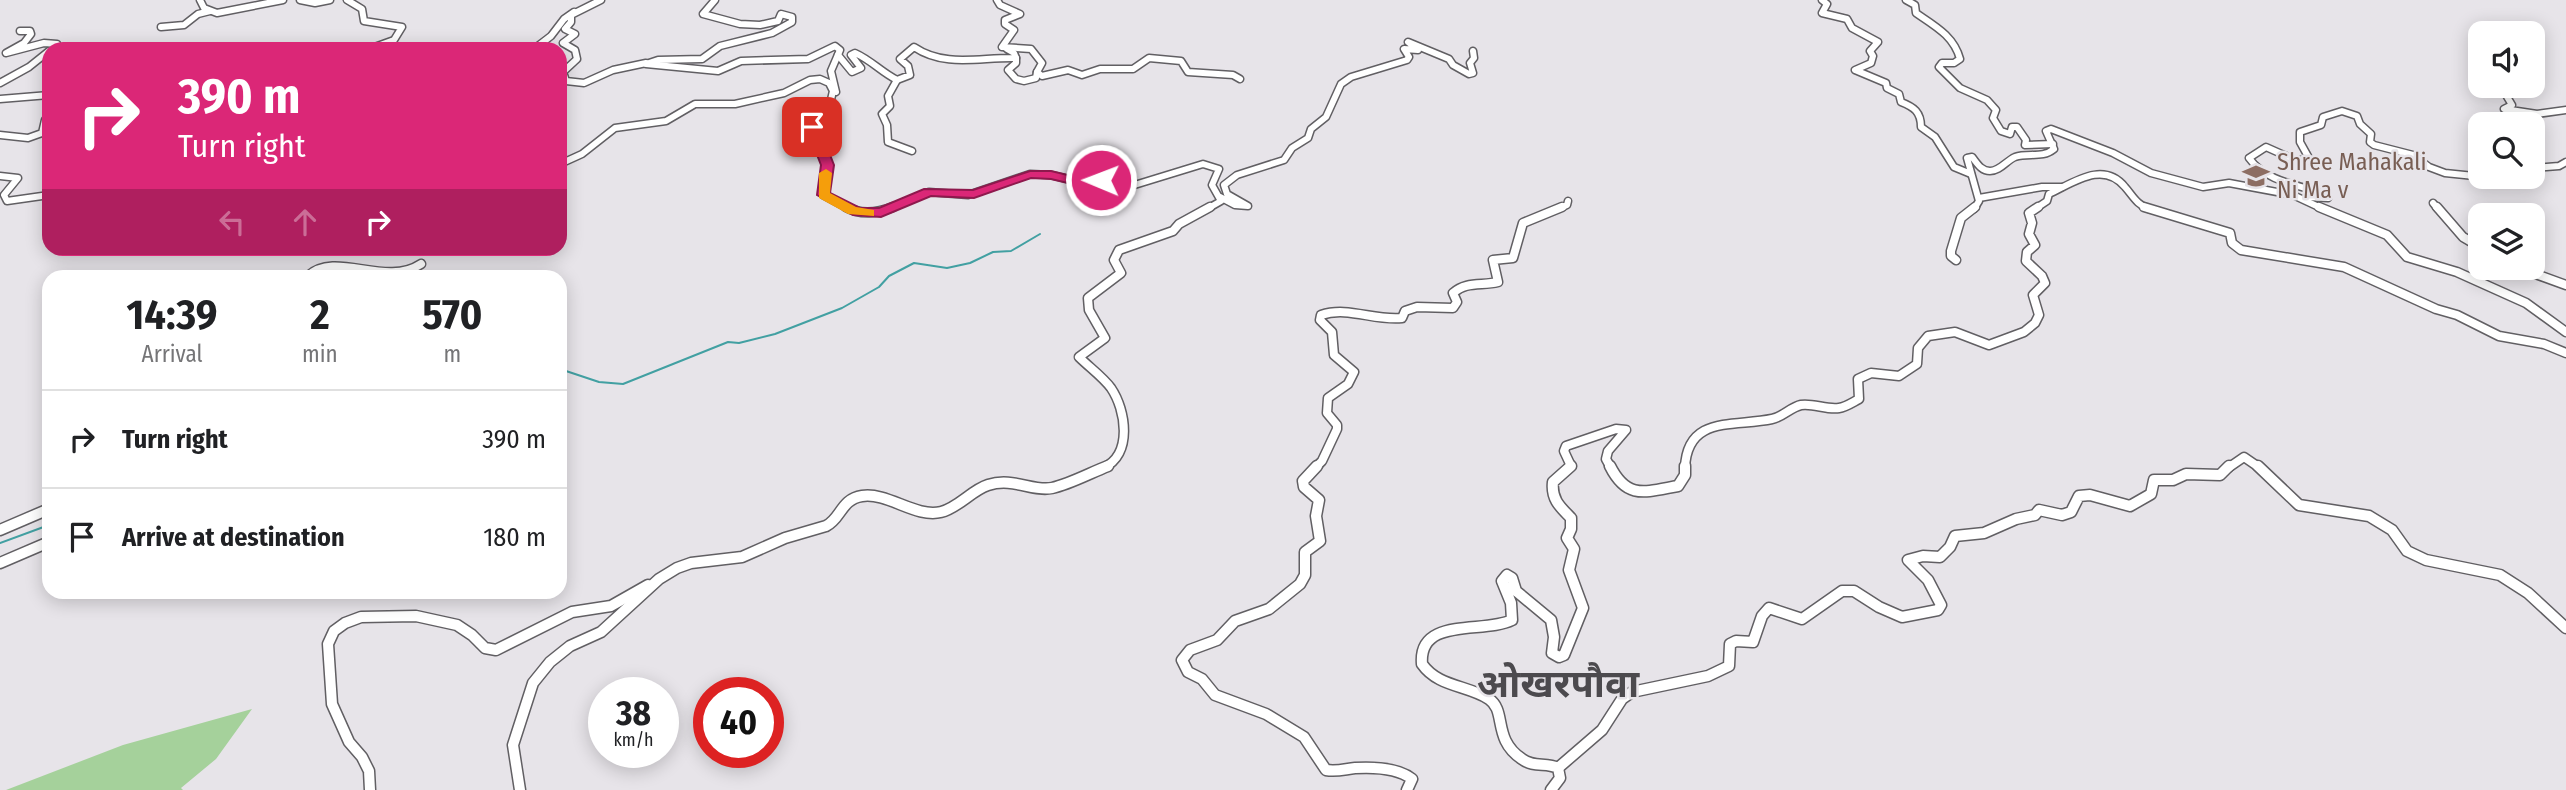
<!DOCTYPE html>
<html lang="en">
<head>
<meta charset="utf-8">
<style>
  body { margin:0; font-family:"Fira Sans Condensed","Noto Sans Devanagari",sans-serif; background:#f2f2f2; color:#202124; height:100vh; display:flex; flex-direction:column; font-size:26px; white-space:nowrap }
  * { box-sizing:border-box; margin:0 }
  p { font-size:23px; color:#757577 }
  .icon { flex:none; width:38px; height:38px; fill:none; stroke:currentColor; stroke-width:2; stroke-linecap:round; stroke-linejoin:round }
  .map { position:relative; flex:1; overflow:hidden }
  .details { position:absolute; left:42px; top:270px; width:525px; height:329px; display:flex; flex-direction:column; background:#fff; border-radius:21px; box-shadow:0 4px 18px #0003 }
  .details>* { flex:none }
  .banner { position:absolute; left:42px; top:42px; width:525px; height:214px; border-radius:21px; box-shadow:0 4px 18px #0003; background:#db2777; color:#fff; overflow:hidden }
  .controls { position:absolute; left:2468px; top:21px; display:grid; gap:14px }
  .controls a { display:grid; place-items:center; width:77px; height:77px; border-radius:14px; background:#fff; box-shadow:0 4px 18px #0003; font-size:35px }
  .speed { position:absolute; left:588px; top:677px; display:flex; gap:14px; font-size:35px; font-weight:700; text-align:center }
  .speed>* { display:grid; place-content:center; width:91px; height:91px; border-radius:50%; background:#fff; box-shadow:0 4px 18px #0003; line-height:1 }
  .speed small { font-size:18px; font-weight:400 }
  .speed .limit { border:10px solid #d22; background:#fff; color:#111 }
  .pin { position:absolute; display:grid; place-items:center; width:60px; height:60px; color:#fff; margin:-30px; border-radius:14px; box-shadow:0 4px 10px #0006 }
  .me { position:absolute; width:77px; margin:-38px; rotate:271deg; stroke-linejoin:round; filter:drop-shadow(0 0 5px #0008) }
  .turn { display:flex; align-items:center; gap:24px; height:147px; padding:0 21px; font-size:32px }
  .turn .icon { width:91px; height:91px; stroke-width:2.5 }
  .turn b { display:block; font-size:49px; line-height:60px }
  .lanes { display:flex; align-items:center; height:66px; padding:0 21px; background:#0003; justify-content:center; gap:35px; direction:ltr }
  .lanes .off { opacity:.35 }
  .eta { display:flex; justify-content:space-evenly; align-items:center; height:119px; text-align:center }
  .eta b { font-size:42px; font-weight:700; line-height:49px }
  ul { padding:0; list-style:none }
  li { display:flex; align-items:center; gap:21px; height:98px; padding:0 21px; border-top:2px solid #e0e0e0 }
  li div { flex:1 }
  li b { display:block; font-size:26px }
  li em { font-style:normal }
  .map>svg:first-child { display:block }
  .green { fill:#a5d19b }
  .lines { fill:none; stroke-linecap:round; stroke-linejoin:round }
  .stream { stroke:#42a0a2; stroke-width:2 }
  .minor-far2-casing { stroke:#615f63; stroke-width:9 }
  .minor-far1-casing { stroke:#615f63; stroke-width:11 }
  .minor-casing { stroke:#615f63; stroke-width:13 }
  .minor-far2 { stroke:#fff; stroke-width:6 }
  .minor-far1 { stroke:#fff; stroke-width:8 }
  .minor { stroke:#fff; stroke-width:10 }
  .route { fill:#db2777; stroke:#8e194d; stroke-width:2 }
  .slow { fill:#f59e0b }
  .labels { text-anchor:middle; stroke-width:5; stroke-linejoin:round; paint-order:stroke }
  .education-label { font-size:24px; fill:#785e54; stroke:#e7e4e9; text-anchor:start }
  .near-district-label { font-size:38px; font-weight:bold; fill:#4c4a4e; stroke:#e7e4e9 }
</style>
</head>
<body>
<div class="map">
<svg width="2566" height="790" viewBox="0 0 2566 790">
  <rect width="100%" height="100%" fill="#e7e4e9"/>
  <polygon class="green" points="252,709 216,759 181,788 183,790 6,790 123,745"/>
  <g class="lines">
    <g class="stream">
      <polyline points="560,369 599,382 623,384 728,342 739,343 775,334 842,308 879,287 889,276 914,263 947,268 970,263 993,252 1011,251 1040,234"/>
      <polyline points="0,543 49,525"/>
    </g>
    <g class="minor-far2-casing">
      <g id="minor-far2">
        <polyline points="200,0 204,8 217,13 283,0"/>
        <polyline points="300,0 315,3 330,0"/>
        <polyline points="347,0 362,9 364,21 402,27 394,40 369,49"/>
        <polyline points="601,0 571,15 571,22 565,29 575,34 563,43 575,50 577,59 563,72 566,81 584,83 613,70 646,63"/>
        <polyline points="715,0 703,14 740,24 760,25 778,21 781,14 792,17 792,22 772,33 720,46 702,59 658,60 646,64 718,71 741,61 808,59 835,46 840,50 831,71 836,92"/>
        <polyline points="997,0 1000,5 1020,14 1005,20 1005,24 1014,30 1002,47 1031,49 1042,63 1037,72 1042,76 1068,70 1082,75 1100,69 1133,69 1149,58 1181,61 1188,72 1233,75 1240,79"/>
        <path d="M1822 0 1827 4 1822 13 1847 19 1852 28 1878 42 1870 51 1873 56 1871 63 1855 70 1886 83 1887 88 1899 94 1901 102C1914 107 1921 112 1921 127L1935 137 1954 167 1971 174"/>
        <path d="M1906 0 1915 5 1916 13C1935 26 1954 36 1960 59L1954 63H1942L1939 67 1960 88 1987 100 1996 110 1993 118 2001 131 2010 134 2012 127H2017L2026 140 2025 145 2053 144"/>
        <polyline points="161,27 184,25 198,14 210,11"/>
        <polyline points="20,31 30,31 31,34 24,43 6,53 44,43 57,44 53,49"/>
        <polyline points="534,49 551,36 564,19 574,12"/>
        <path d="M838 55 852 72 861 68 851 55 855 53C871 60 881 72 897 80L910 75 908 66 900 59 914 47C945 68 980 57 1016 58L1014 53 1007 49"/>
        <polyline points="1016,58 1016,63 1008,70 1016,79 1024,81 1036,78 1037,72"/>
        <polyline points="897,80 888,96 890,106 882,114 887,125 888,142 912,151"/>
        <polyline points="0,83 29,67 49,51"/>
        <polyline points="2529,87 2503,90 2512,105 2504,109 2537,114 2566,110"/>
        <polyline points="0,99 49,95"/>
        <polyline points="0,135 28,138 42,133 45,120 49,116"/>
        <polyline points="560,164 582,154 615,128 666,121 695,104 735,104 784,93 810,80 820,79 829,83 833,91 830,104 810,124 821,133 819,142 828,165 823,195 849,209"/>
        <polyline points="2532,168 2559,166 2566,162"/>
        <polyline points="0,176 18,178 4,195 7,201 49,195"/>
        <polyline points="1220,197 1235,205 1248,206 1227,194 1224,185 1237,175 1284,160 1292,148 1308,138 1311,129 1326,117 1341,84 1351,77 1407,60 1409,57 1404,49 1418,50 1408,42 1449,59 1453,65 1469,74 1473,73 1470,63 1474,58 1473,51"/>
        <path d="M2306 197 2328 198 2326 194C2299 185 2266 182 2249 158L2266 147 2295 160H2310L2300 142V132L2321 125 2323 117 2342 111 2357 116 2360 124 2371 134 2370 142 2374 145 2413 155 2429 167 2445 173 2484 177"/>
        <polyline points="1979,198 2042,187 2062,187"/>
        <polyline points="2433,203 2438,209"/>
        <polyline points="889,209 929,192 968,195 1030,174 1051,175 1076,181 1101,179 1128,187 1203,164 1219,169 1212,185 1221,201 1207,209"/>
        <polyline points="1558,209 1567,205 1568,201"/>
        <path d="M1974 209 1979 201 1967 158 1972 157C1977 163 1981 171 1990 171 2000 171 2006 161 2015 157 2028 152 2042 159 2054 149L2046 131 2051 129 2113 153 2151 173 2203 187 2229 183 2293 195 2323 209"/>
        <path d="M2035 209 2047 201 2049 194C2073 183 2103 160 2125 187 2133 196 2137 205 2149 209"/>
      </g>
    </g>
    <g class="minor-far1-casing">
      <g id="minor-far1">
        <path d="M846 207C860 215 878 213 893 207"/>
        <polyline points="2144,207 2230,233 2232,243 2241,250 2344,267 2436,309 2457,315 2499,336 2544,344 2566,353"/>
        <polyline points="2319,207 2387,235 2407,257 2457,272 2526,303 2566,332"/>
        <polyline points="2437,207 2463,237 2480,247"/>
        <polyline points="1956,260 1951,256 1951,251 1961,218 1975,207"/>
        <polyline points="2519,268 2566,285"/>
        <path d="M308 276C336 250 385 288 421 264"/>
        <path d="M1103 468C1133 455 1126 410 1111 388 1103 377 1089 367 1079 357L1105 338 1089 310 1088 298 1121 273 1114 260 1119 250 1173 231 1179 224 1210 207"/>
        <path d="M1315 468 1322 461 1337 429V425L1327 413 1328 398 1348 384 1354 372 1334 355 1332 332 1320 320 1321 315C1348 306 1374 321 1402 318L1405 311 1417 307 1453 308 1457 302 1453 293C1466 281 1482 286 1498 282L1493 260 1513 258 1523 223 1562 207"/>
        <polyline points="1569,468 1571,466 1564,451 1566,446 1616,429 1626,430 1608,451 1606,459 1611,468"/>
        <path d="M1685 468C1687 415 1734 427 1772 419 1783 417 1791 407 1801 405 1813 403 1827 410 1839 408 1846 407 1853 402 1859 399L1858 379 1871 373 1899 376 1917 364 1918 348 1928 336 1955 332 1989 345 2024 332 2035 323 2039 315 2033 295 2045 283 2042 276 2026 261 2027 252 2035 245 2029 234 2032 223 2029 213 2038 207"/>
        <polyline points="2228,468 2244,457 2260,468"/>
      </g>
    </g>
    <g class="minor-casing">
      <g id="minor">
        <path d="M1317 466 1303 481 1304 487 1319 500 1316 516 1320 541 1305 552V575L1300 584 1269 609 1235 621 1217 640 1190 650 1182 660 1188 672 1202 679 1215 695 1266 714 1304 737 1326 770C1337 772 1345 769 1355 768 1373 767 1398 768 1412 779L1407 790"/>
        <path d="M1610 466C1627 500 1645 492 1678 486L1685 475V466"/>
        <polyline points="2258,466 2299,505 2369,516 2392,530 2407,551 2426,560 2500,575 2528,593 2566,628"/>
        <polyline points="0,530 49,509"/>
        <polyline points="0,563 49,542"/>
        <polyline points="1558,768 1602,730 1622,699 1632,692 1708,676 1729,666 1730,644 1736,641 1753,642 1762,616 1769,608 1802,619 1842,591 1854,591 1879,607 1902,617 1938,610 1941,605 1928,580 1908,560 1923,556 1940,557 1950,547 1955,536 1984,533 2016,519 2035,515 2039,510 2062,515 2071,512 2079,496 2090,495 2130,506 2151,494 2154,480 2173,480 2186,474 2220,475 2229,466"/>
        <polyline points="370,790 369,771 362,757 349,742 332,704 328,644 334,631 345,623 361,617 416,616 457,625 472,635 485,648 496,650 572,612 611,606 648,585"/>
        <path d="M520 790 513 745 533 683 550 662 570 646 601 632 659 579 677 568 691 563 742 557 785 538 826 526C841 519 841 499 862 496 888 492 915 518 941 512 958 508 972 490 988 485 1013 477 1033 492 1052 488 1070 484 1090 473 1108 466"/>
        <path d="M1551 790 1560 778 1558 768C1546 762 1534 768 1522 759 1492 739 1507 711 1489 699 1467 685 1438 687 1422 664 1418 616 1484 634 1512 620L1511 603 1502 581 1507 575 1512 578 1516 591 1551 620 1554 637 1552 653 1559 657 1564 655 1583 608 1569 570 1574 549 1567 538 1571 529V518C1560 507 1551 499 1553 482L1571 466"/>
      </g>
    </g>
    <use href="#minor-far2" class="minor-far2"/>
    <use href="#minor-far1" class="minor-far1"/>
    <use href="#minor" class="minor"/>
  </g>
  <polygon class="route" points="812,123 828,133 825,142 834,165 830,193 860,208 879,208 924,189 973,190 1030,171 1051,171 1076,177 1101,176 1108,180 1101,183 1076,185 1051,179 1031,178 974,198 931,196 881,217 853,215 817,195 821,165 812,142 815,134 806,127"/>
  <polygon class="slow" points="826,169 832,173 830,193 856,207 874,210 874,216 848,214 819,198 819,173"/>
  <defs>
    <g id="school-bare" transform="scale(2.1)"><path d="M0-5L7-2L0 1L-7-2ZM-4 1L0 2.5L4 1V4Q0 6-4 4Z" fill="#8d6e63" stroke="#e7e4e9" stroke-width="2.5" paint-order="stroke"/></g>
  </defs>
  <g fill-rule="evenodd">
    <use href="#school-bare" x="2256" y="176"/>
  </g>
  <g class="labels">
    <g class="education-label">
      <text x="2277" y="170">Shree Mahakali<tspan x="2277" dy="28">Ni Ma v</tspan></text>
    </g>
    <g class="near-district-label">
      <text x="1558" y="697">ओखरपौवा</text>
    </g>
  </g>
</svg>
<div class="controls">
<a><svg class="icon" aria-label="sound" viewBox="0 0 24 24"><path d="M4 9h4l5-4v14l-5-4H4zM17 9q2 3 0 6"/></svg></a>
<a><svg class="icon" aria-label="search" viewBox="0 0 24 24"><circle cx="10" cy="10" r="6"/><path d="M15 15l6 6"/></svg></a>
<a><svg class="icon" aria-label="layers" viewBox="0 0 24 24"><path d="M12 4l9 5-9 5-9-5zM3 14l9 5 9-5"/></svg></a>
</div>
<div class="speed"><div>38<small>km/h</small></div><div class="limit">40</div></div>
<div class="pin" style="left:812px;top:127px;background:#d93025"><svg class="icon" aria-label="arrive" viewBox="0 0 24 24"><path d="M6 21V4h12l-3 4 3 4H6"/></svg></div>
<svg class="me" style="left:1101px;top:180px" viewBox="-20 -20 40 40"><circle r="17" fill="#db2777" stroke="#fff" stroke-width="3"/><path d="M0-11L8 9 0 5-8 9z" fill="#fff"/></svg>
<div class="banner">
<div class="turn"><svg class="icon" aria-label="right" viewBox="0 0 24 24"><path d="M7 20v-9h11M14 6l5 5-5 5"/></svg><div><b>390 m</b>Turn right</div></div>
<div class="lanes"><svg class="icon off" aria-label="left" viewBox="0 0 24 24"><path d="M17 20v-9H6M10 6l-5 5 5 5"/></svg><svg class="icon off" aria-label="ahead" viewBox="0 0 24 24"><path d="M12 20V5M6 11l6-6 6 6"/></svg><svg class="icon" aria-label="right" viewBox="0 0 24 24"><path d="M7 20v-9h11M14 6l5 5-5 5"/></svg></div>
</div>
<section class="details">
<div class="eta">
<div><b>14:39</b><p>Arrival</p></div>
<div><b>2</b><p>min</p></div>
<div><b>570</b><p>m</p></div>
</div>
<ul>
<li><svg class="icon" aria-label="right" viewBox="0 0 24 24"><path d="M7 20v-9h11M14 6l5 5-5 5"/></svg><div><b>Turn right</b></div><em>390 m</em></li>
<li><svg class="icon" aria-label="arrive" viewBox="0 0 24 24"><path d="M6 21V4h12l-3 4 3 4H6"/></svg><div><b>Arrive at destination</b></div><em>180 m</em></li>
</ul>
</section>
</div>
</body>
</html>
